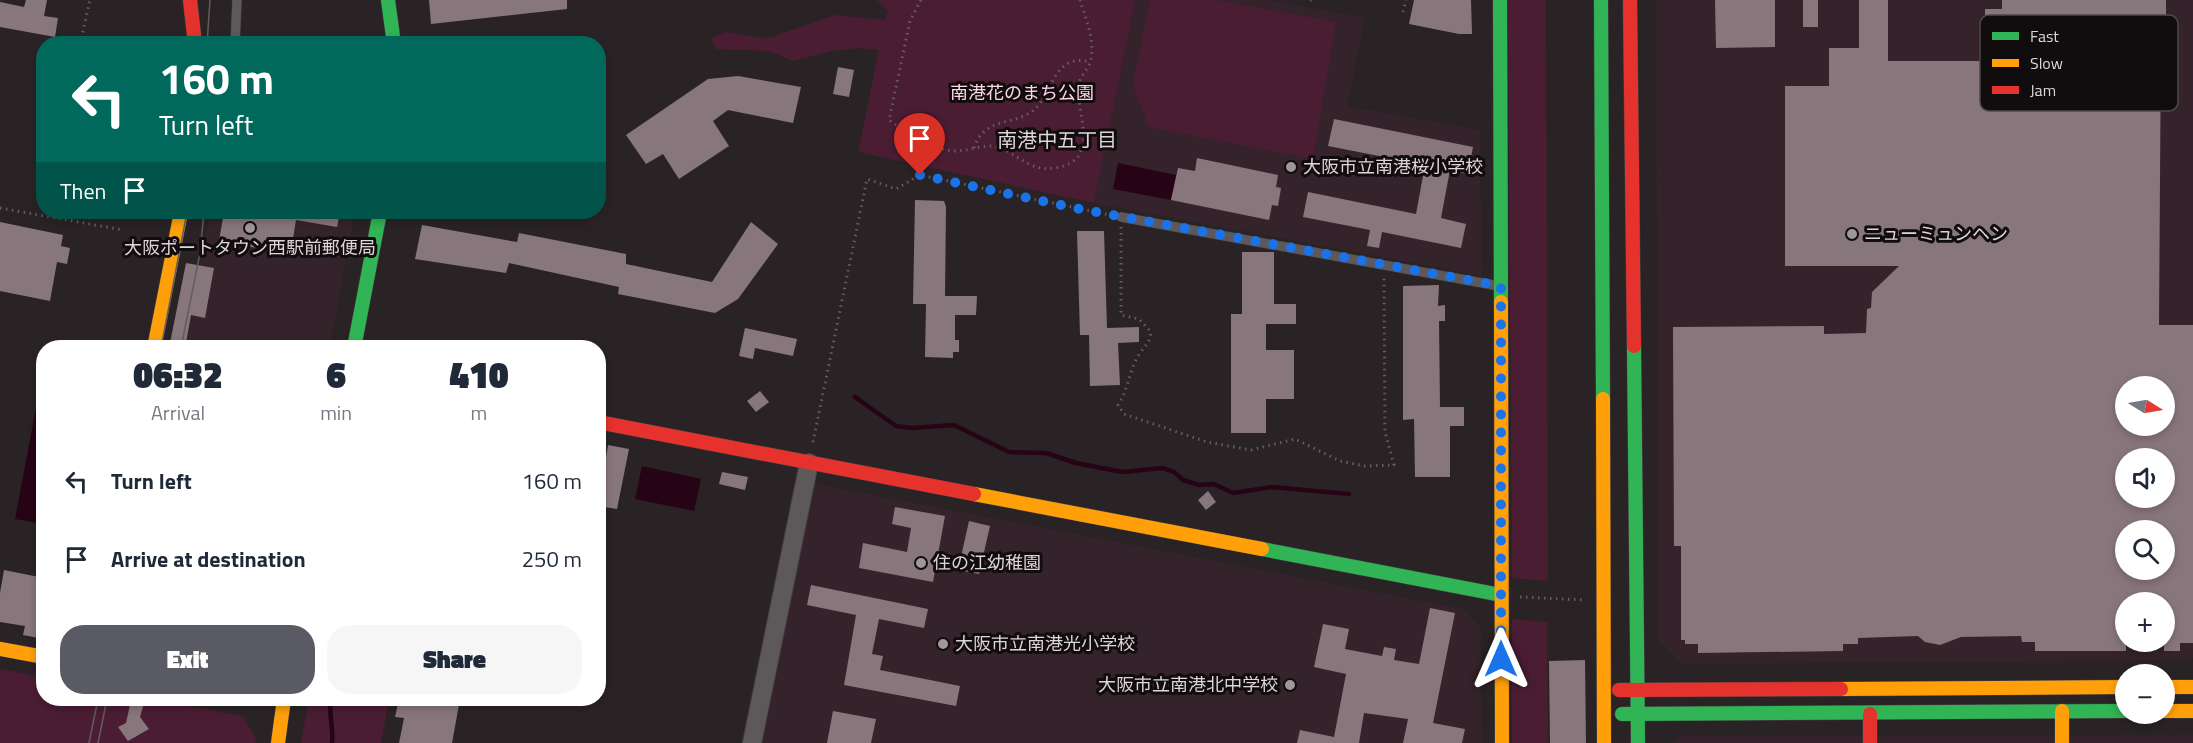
<!DOCTYPE html>
<html lang="en">
<head>
<meta charset="utf-8">
<style>
  body { margin:0; font-family:"Titillium Web","Noto Sans JP",sans-serif; background:#f6f6f7; color:#1f2937; height:100vh; display:flex; flex-direction:column; font-size:22px; white-space:nowrap }
  * { box-sizing:border-box; margin:0 }
  p { font-size:20px; color:#747a83 }
  .icon { flex:none; width:33px; height:33px; fill:none; stroke:currentColor; stroke-width:2; stroke-linecap:round; stroke-linejoin:round }
  .map { position:relative; flex:1; overflow:hidden }
  .panel { position:absolute; left:36px; top:340px; width:570px; height:366px; display:flex; flex-direction:column; background:#fff; border-radius:24px; box-shadow:0 3px 9px #0003 }
  .panel>* { flex:none }
  .guide { position:absolute; left:36px; top:36px; width:570px; height:183px; border-radius:24px; box-shadow:0 3px 9px #0003; background:#00695c; color:#fff; overflow:hidden }
  .needle { width:39px; rotate:101deg }
  .fabs { position:absolute; left:2115px; top:376px; display:grid; gap:12px }
  .fabs a { display:grid; place-items:center; width:60px; height:60px; border-radius:50%; background:#fff; box-shadow:0 3px 9px #0003; font-size:30px }
  .pin { position:absolute; display:grid; place-items:center; width:51px; height:51px; color:#fff; margin:-62px -26px; border-radius:50% 50% 50% 0; rotate:-45deg; box-shadow:0 0 6px #0007 }
  .pin .icon { rotate:45deg }
  .me { position:absolute; width:66px; margin:-33px; rotate:0deg; stroke-linejoin:round; filter:drop-shadow(0 0 4px #0008) }
  .turn { display:flex; align-items:center; gap:21px; height:126px; padding:0 24px; font-size:27px }
  .turn .icon { width:78px; height:78px; stroke-width:2.5 }
  .turn b { display:block; font-size:42px; line-height:51px }
  .then { display:flex; align-items:center; height:57px; padding:0 24px; background:#0003; gap:12px; font-size:22px }
  .eta { display:flex; justify-content:space-evenly; align-items:center; height:102px; text-align:center }
  .eta b { font-size:36px; font-weight:800; line-height:42px }
  .action { display:flex; gap:12px; margin-top:auto; padding:12px 24px }
  .action a { flex:1; height:69px; border-radius:24px; background:#595a64; color:#fff; font-size:24px; font-weight:800; line-height:69px; text-align:center }
  .action a+a { background:#f6f6f7; color:#1f2937 }
  ul { padding:0; list-style:none }
  li { display:flex; align-items:center; gap:18px; height:78px; padding:0 24px }
  li div { flex:1 }
  li b { display:block; font-size:22px }
  li em { font-style:normal }
  .map>svg:first-child { display:block }
  .built { fill:#34232a; fill-rule:evenodd }
  .green { fill:#4b1d33 }
  .water { fill:#270316 }
  .lines { fill:none; stroke-linecap:round; stroke-linejoin:round }
  .stream { stroke:#270316; stroke-width:4.5 }
  .building { fill:#88767d; fill-rule:evenodd }
  .lane-casing { stroke:#474143; stroke-width:10 }
  .street-casing { stroke:#474143; stroke-width:20 }
  .fast-casing { stroke:#474143; stroke-width:15 }
  .slow-casing { stroke:#474143; stroke-width:15 }
  .jam-casing { stroke:#474143; stroke-width:15 }
  .path { stroke:#635e60; stroke-width:3; stroke-dasharray:1.5 4.5; stroke-linecap:butt }
  .lane { stroke:#5d585a; stroke-width:9 }
  .street { stroke:#5d585a; stroke-width:18 }
  .fast { stroke:#30b455; stroke-width:14 }
  .slow { stroke:#ff9f0a; stroke-width:14 }
  .jam { stroke:#e5322d; stroke-width:14 }
  .tram { stroke:#615c5e; stroke-width:1.5 }
  .route { stroke:#1a73e8; stroke-width:10; stroke-dasharray:0 18 }
  .poi-dot { fill:#9f979a; stroke:#110c0e; stroke-width:2 }
  .labels { text-anchor:middle; stroke-width:6; stroke-linejoin:round; paint-order:stroke }
  .park-label { font-size:18px; fill:#fed5e4; stroke:#110c0e }
  .poi-label { font-size:18px; fill:#ded5d8; stroke:#110c0e; text-anchor:start }
  .neighbourhood-label { font-size:20px; fill:#ded5d8; stroke:#110c0e }
  .key { fill:#110c0e; stroke:#4e484b; stroke-width:1.5 }
  .key-label { font-size:16px; fill:#ded5d8 }
</style>
</head>
<body>
<div class="map">
<svg width="2193" height="743" viewBox="0 0 2193 743">
  <rect width="100%" height="100%" fill="#2a2326"/>
  <g class="built">
    <polygon points="1135,0 1269,0 1365,18 1347,106 1480,130 1482,276 1094,203"/>
    <path d="M1656 0H2193V657L2190 660 1682 664 1658 640ZM2126 387H2164V426H2126ZM2126 459H2164V498H2126ZM2126 531H2164V570H2126ZM2126 603H2164V642H2126Z"/>
    <polygon points="210,212 355,212 330,348 184,348"/>
    <polygon points="811,483 1463,609 1481,628 1482,743 757,743"/>
    <polygon points="2193,735 2193,743 1674,743 1680,736"/>
  </g>
  <g class="green">
    <polygon points="877,0 1135,0 1094,203 858,152 879,50 859,48 832,51 793,61 769,51 716,49 711,39 726,32 761,38 772,37 835,15 885,20 888,11"/>
    <polygon points="1150,0 1216,0 1336,22 1313,159 1149,127 1133,86"/>
    <polygon points="1508,0 1546,0 1548,581 1512,578"/>
    <polygon points="1512,619 1547,622 1548,743 1512,743"/>
    <polygon points="0,669 43,677 44,699 153,699 242,716 256,737 255,743 0,743"/>
    <polygon points="309,699 389,699 381,743 301,743"/>
  </g>
  <g class="water">
    <polygon points="1118,163 1176,175 1171,200 1113,189"/>
    <polygon points="36,408 43,410 43,524 15,519"/>
    <polygon points="642,466 701,479 694,511 635,499"/>
  </g>
  <g class="lines">
    <g class="stream">
      <polyline points="855,397 896,426 912,428 954,425 1009,452 1046,453 1076,463 1122,472 1163,468 1174,472 1183,480 1199,485 1214,484 1233,493 1272,487 1349,494"/>
      <path d="M331 699C328 714 334 727 332 743"/>
    </g>
  </g>
  <g class="building">
    <polygon points="26,0 47,0 44,16 58,18 55,37 0,27 0,2 24,7"/>
    <polygon points="429,0 567,0 567,9 431,24"/>
    <polygon points="1414,0 1471,0 1472,34 1459,34 1409,24"/>
    <polygon points="1715,0 1775,0 1775,47 1716,48"/>
    <rect x="1803" y="0" width="15" height="27"/>
    <path d="M1859 0H1888V61H1985V9H2002V0H2166V36H2161L2159 325H2193V643H2180V651H2164V603H2126V651H2035V642H2022L2021 636 1961 637 1940 645 1925 642 1918 636 1858 638V644H1843V651L1698 653V644H1685V640H1681V546H1674L1673 327 1824 326V334L1866 333 1867 309 1871 308 1872 292 1899 266H1785V86H1829V48H1859ZM2126 387H2164V426H2126ZM2126 459H2164V498H2126ZM2126 531H2164V570H2126Z"/>
    <polygon points="838,67 854,70 849,97 833,94"/>
    <polygon points="738,76 801,87 793,123 728,110 713,121 729,146 679,179 663,154 646,164 626,135 708,79"/>
    <polygon points="1334,119 1473,147 1468,174 1450,170 1441,218 1466,224 1461,248 1382,232 1379,248 1367,246 1370,230 1303,217 1308,192 1416,214 1425,165 1328,146"/>
    <polygon points="1197,158 1278,175 1276,187 1281,188 1278,206 1272,205 1269,220 1171,200 1178,168 1195,171"/>
    <polygon points="915,200 944,201 946,207 945,296 977,296 976,315 955,315 955,340 959,340 959,352 953,352 953,358 925,357 926,304 913,304"/>
    <polygon points="224,212 340,212 337,227 296,220 292,245 264,240 263,249 219,241"/>
    <polygon points="0,222 63,235 61,246 70,248 67,264 57,262 50,301 0,291"/>
    <polygon points="751,222 778,244 738,299 715,313 618,294 619,287 509,263 506,273 415,259 422,225 517,242 519,233 626,254 626,264 712,282"/>
    <polygon points="1077,231 1104,231 1107,328 1139,327 1139,342 1118,343 1120,385 1090,386 1089,335 1080,335"/>
    <polygon points="1242,252 1274,252 1274,304 1296,304 1296,324 1266,324 1266,350 1294,350 1294,399 1266,399 1266,433 1231,433 1231,314 1242,314"/>
    <polygon points="186,263 214,268 205,318 191,315 185,348 169,348"/>
    <polygon points="1439,285 1438,306 1445,305 1445,321 1439,321 1440,407 1464,407 1464,426 1450,426 1450,477 1415,477 1414,419 1403,420 1403,286"/>
    <polygon points="745,328 797,339 793,356 755,348 753,359 739,356"/>
    <polygon points="760,391 769,402 756,412 747,401"/>
    <polygon points="608,445 629,449 617,509 598,506"/>
    <polygon points="722,472 748,477 745,490 719,484"/>
    <polygon points="1208,491 1216,502 1206,510 1198,500"/>
    <polygon points="895,507 945,516 933,582 859,568 863,543 907,552 911,528 892,524"/>
    <polygon points="969,521 990,526 979,574 958,570"/>
    <polygon points="4,570 44,578 44,639 23,635 25,626 0,622 0,593"/>
    <polygon points="811,585 928,609 924,628 879,619 872,654 883,656 880,670 960,686 956,706 844,685 856,615 807,605"/>
    <polygon points="1430,608 1455,613 1433,723 1465,729 1462,743 1403,743 1408,719 1364,713 1359,743 1297,743 1300,730 1334,737 1346,674 1314,667 1323,624 1349,629 1345,649 1382,656 1384,647 1396,649 1394,660 1419,664"/>
    <polygon points="1585,660 1586,743 1550,743 1549,661"/>
    <polygon points="399,699 460,699 452,743 399,743 404,718 395,717"/>
    <polygon points="131,700 144,703 140,717 149,729 128,741 118,727 126,723"/>
    <polygon points="833,711 876,719 871,743 827,743"/>
  </g>
  <g class="lines">
    <g class="lane-casing">
      <g id="lane">
        <polyline points="235,44 237,0"/>
        <polyline points="1121,217 1499,286"/>
      </g>
    </g>
    <g class="street-casing">
      <polyline id="street" points="752,743 809,463"/>
    </g>
    <g class="fast-casing">
      <g id="fast">
        <polyline points="388,0 394,44"/>
        <polyline points="1500,0 1501,302"/>
        <polyline points="1601,0 1603,399"/>
        <polyline points="1634,346 1638,743"/>
        <polyline points="354,348 380,212"/>
        <polyline points="1262,549 1501,595"/>
        <polyline points="1622,714 2126,711"/>
      </g>
    </g>
    <g class="slow-casing">
      <g id="slow">
        <polyline points="1501,302 1502,743"/>
        <polyline points="154,348 181,212"/>
        <polyline points="1603,399 1604,743"/>
        <polyline points="974,494 1262,549"/>
        <polyline points="0,649 44,657"/>
        <polyline points="2164,687 2193,687"/>
        <polyline points="1841,689 2126,687"/>
        <polyline points="2062,711 2062,743"/>
        <polyline points="2164,711 2193,711"/>
        <polyline points="278,743 284,699"/>
      </g>
    </g>
    <g class="jam-casing">
      <g id="jam">
        <polyline points="190,0 195,44"/>
        <polyline points="1630,0 1634,346"/>
        <polyline points="598,422 974,494"/>
        <polyline points="1619,690 1841,689"/>
        <polyline points="1870,714 1870,743"/>
      </g>
    </g>
    <g class="path">
      <path d="M921 0 910 21 889 120C910 135 928 149 955 151 967 151 979 146 991 146 1014 148 1027 173 1055 168 1104 160 1074 112 1079 83 1081 76 1087 70 1090 63 1096 41 1086 20 1080 0"/>
      <polyline points="1310,0 1316,0"/>
      <polyline points="1403,12 1406,0"/>
      <polyline points="80,44 90,0"/>
      <path d="M974 148C985 115 1015 127 1035 109 1054 90 1054 53 1090 62"/>
      <polyline points="0,208 123,230"/>
      <path d="M1121 227V315L1139 319 1151 332C1150 342 1146 345 1140 353 1129 369 1129 389 1118 405L1124 414 1207 442 1251 450 1295 439 1340 461 1365 466 1394 465 1385 432 1384 277"/>
      <polyline points="813,442 867,179 896,189 920,175 1110,215"/>
      <polyline points="1520,597 1585,600"/>
    </g>
    <use href="#lane" class="lane"/>
    <use href="#street" class="street"/>
    <use href="#fast" class="fast"/>
    <use href="#slow" class="slow"/>
    <use href="#jam" class="jam"/>
    <g class="tram">
      <polyline points="207,44 210,0"/>
      <polyline points="161,348 187,212"/>
      <polyline points="181,348 200,253 204,212"/>
      <polyline points="89,743 98,699"/>
      <polyline points="98,743 107,699"/>
    </g>
  </g>
  <g class="lines">
    <polyline class="route" points="920,175 1080,209 1501,286 1501,659"/>
  </g>
  <g class="poi-dot">
    <circle cx="1291" cy="167" r="6"/>
    <circle cx="250" cy="228" r="6"/>
    <circle cx="1852" cy="234" r="6"/>
    <circle cx="921" cy="563" r="6"/>
    <circle cx="943" cy="644" r="6"/>
    <circle cx="1290" cy="685" r="6"/>
  </g>
  <g class="labels">
    <g class="park-label">
      <text x="1022" y="99">南港花のまち公園</text>
    </g>
    <g class="poi-label">
      <text x="1303" y="173">大阪市立南港桜小学校</text>
      <text x="1864" y="240">ニューミュンヘン</text>
      <text x="250" y="254" text-anchor="middle">大阪ポートタウン西駅前郵便局</text>
      <text x="933" y="569">住の江幼稚園</text>
      <text x="955" y="650">大阪市立南港光小学校</text>
      <text x="1278" y="691" text-anchor="end">大阪市立南港北中学校</text>
    </g>
    <g class="neighbourhood-label">
      <text x="1057" y="147">南港中五丁目</text>
    </g>
  </g>
  <rect x="1980" y="15" width="198" height="96" rx="9" class="key"/>
  <rect x="1992" y="32" width="27" height="8" fill="#30b455"/>
  <rect x="1992" y="59" width="27" height="8" fill="#ff9f0a"/>
  <rect x="1992" y="86" width="27" height="8" fill="#e5322d"/>
  <g class="key-label">
    <text x="2030" y="42">Fast</text>
    <text x="2030" y="69">Slow</text>
    <text x="2030" y="96">Jam</text>
  </g>
</svg>
<div class="fabs">
<a><svg class="needle" viewBox="-14 -14 28 28"><path d="M0-13l5 13h-10z" fill="#e53935"/><path d="M0 13l5-13h-10z" fill="#747a83"/></svg></a>
<a><svg class="icon" aria-label="sound" viewBox="0 0 24 24"><path d="M4 9h4l5-4v14l-5-4H4zM17 9q2 3 0 6"/></svg></a>
<a><svg class="icon" aria-label="search" viewBox="0 0 24 24"><circle cx="10" cy="10" r="6"/><path d="M15 15l6 6"/></svg></a>
<a>+</a>
<a>−</a>
</div>
<div class="pin" style="left:920px;top:175px;background:#d93025"><svg class="icon" aria-label="arrive" viewBox="0 0 24 24"><path d="M6 21V4h12l-3 4 3 4H6"/></svg></div>
<svg class="me" style="left:1501px;top:659px" viewBox="-20 -20 40 40"><path d="M0-17L14 15 0 8-14 15z" fill="#1a73e8" stroke="#fff" stroke-width="4"/></svg>
<div class="guide">
<div class="turn"><svg class="icon" aria-label="left" viewBox="0 0 24 24"><path d="M17 20v-9H6M10 6l-5 5 5 5"/></svg><div><b>160 m</b>Turn left</div></div>
<div class="then">Then<svg class="icon" aria-label="arrive" viewBox="0 0 24 24"><path d="M6 21V4h12l-3 4 3 4H6"/></svg></div>
</div>
<section class="panel">
<div class="eta">
<div><b>06:32</b><p>Arrival</p></div>
<div><b>6</b><p>min</p></div>
<div><b>410</b><p>m</p></div>
</div>
<ul>
<li><svg class="icon" aria-label="left" viewBox="0 0 24 24"><path d="M17 20v-9H6M10 6l-5 5 5 5"/></svg><div><b>Turn left</b></div><em>160 m</em></li>
<li><svg class="icon" aria-label="arrive" viewBox="0 0 24 24"><path d="M6 21V4h12l-3 4 3 4H6"/></svg><div><b>Arrive at destination</b></div><em>250 m</em></li>
</ul>
<div class="action"><a>Exit</a><a>Share</a></div>
</section>
</div>
</body>
</html>
